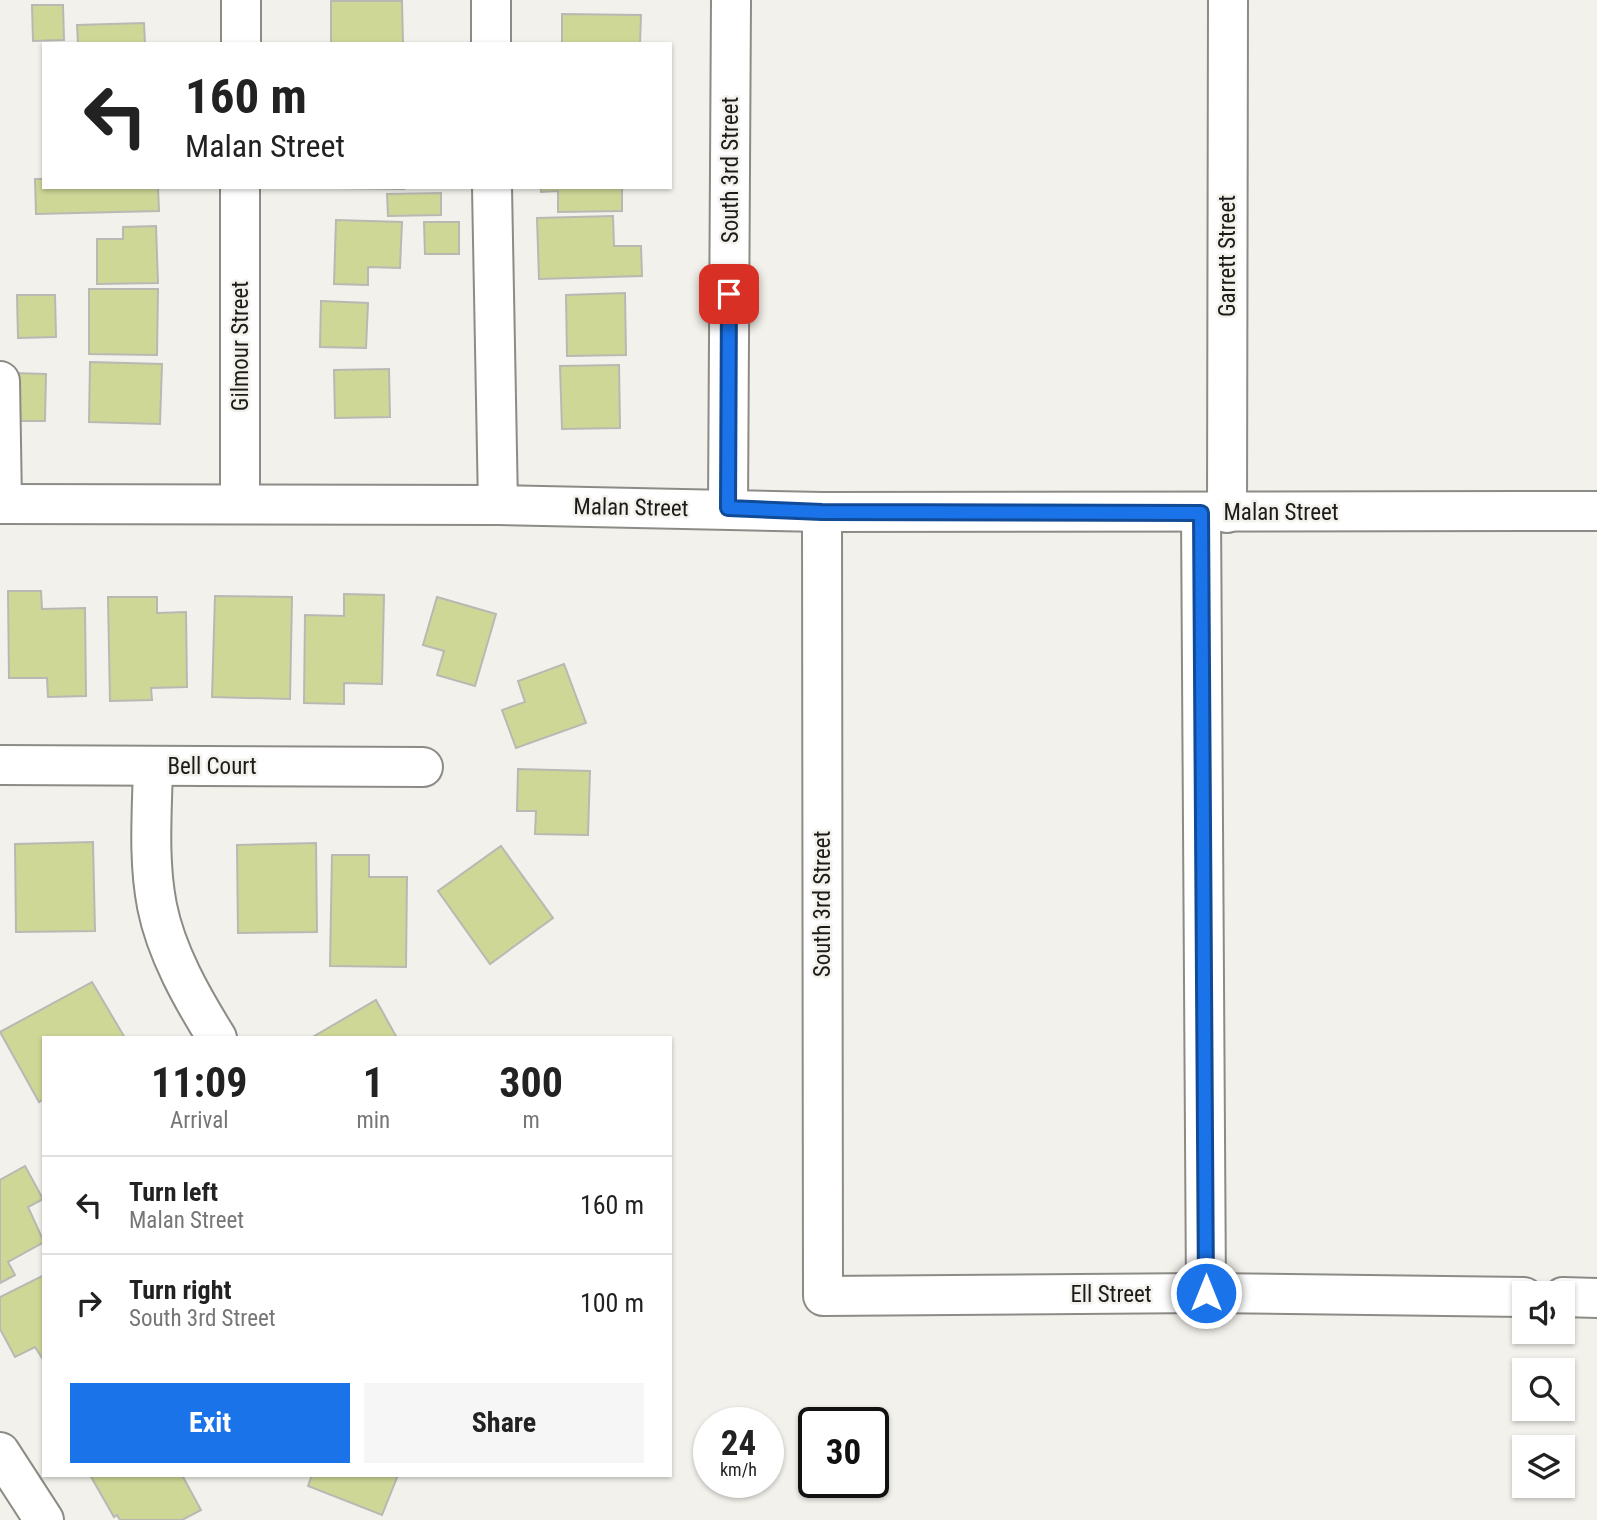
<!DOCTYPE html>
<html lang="en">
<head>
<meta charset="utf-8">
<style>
  body { margin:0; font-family:"Roboto Condensed",sans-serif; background:#f6f6f6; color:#222; height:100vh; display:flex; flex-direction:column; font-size:26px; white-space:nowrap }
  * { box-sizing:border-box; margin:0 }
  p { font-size:23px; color:#767676 }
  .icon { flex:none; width:38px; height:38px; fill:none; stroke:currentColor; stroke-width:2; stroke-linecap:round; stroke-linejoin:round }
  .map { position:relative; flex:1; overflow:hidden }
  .panel { position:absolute; left:42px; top:1036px; width:630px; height:441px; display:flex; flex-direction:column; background:#fff; border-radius:0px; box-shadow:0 2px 5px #0004 }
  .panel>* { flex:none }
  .top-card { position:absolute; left:42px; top:42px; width:630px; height:147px; border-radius:0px; box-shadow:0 2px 5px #0004; background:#fff; color:#222; overflow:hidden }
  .fabs { position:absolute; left:1512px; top:1281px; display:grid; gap:14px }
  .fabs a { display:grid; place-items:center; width:63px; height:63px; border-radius:0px; background:#fff; box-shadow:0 2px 5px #0004; font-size:35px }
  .speed { position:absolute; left:693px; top:1407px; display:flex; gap:14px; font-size:35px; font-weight:700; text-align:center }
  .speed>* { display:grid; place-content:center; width:91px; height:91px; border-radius:50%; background:#fff; box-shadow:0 2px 5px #0004; line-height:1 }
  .speed small { font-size:18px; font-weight:400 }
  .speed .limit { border:4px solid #111; border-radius:10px; background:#fff; color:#111 }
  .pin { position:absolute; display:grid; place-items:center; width:60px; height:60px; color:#fff; margin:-30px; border-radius:14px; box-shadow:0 4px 10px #0006 }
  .me { position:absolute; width:77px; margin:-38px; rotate:0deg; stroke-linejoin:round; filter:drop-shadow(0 0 5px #0008) }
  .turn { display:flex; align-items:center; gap:24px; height:147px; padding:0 28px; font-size:32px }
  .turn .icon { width:91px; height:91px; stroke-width:2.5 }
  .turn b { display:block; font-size:49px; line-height:60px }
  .eta { display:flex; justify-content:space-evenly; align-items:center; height:119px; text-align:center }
  .eta b { font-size:42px; font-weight:700; line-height:49px }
  .primary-button { display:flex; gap:14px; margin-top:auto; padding:14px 28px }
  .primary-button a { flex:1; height:80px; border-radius:0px; background:#1a73e8; color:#fff; font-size:28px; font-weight:700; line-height:80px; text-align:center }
  .primary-button a+a { background:#f6f6f6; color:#222 }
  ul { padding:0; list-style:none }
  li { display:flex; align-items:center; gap:21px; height:98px; padding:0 28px; border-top:2px solid #e0e0e0 }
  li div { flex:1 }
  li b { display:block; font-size:26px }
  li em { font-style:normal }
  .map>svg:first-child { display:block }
  .building { fill:#cfd797; stroke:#b8b9b3; stroke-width:2 }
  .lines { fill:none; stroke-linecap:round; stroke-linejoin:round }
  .minor-casing { stroke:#8d8b86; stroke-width:42 }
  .minor { stroke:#fff; stroke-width:38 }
  .route-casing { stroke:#114b97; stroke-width:18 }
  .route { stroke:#1a73e8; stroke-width:12 }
  .labels { text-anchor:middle; stroke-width:5; stroke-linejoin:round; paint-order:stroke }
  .street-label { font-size:23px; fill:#1c1b19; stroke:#f3f1eb }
</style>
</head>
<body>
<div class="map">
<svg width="1597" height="1520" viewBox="0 0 1597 1520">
  <rect width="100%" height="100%" fill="#f3f1eb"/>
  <g class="building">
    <polygon points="331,1 402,1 403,44 331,44"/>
    <polygon points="32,5 63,5 64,40 33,41"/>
    <polygon points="562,14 641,15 640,44 562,44"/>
    <polygon points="144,23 145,44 78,44 77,25"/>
    <polygon points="35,179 44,179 44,187 158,187 159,211 36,214"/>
    <polygon points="337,187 404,187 404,189 337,188"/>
    <polygon points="541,187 622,187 622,211 558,212 558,191 541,192"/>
    <polygon points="441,193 441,215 388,216 387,194"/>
    <polygon points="613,216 614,246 641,246 642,276 539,279 537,218"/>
    <polygon points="336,220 402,222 400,268 368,267 368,285 334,284"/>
    <polygon points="424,222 459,222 459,254 425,254"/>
    <polygon points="156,226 158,283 97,284 97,239 123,239 123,227"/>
    <polygon points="89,289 158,289 157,355 89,354"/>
    <polygon points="625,293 626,355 567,356 566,295"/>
    <polygon points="17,295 55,295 56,337 18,338"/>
    <polygon points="321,301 368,303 366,348 320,347"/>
    <polygon points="90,362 162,364 160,424 89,422"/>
    <polygon points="619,365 620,428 562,429 560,366"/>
    <polygon points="389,369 390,417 335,418 334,370"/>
    <polygon points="12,373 46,374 45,421 11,421"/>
    <polygon points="8,591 41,591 42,609 85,608 86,696 48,697 47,678 9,678"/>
    <polygon points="344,594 384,595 382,684 344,683 344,704 304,703 305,615 344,616"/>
    <polygon points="215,596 292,597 290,699 212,697"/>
    <polygon points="108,597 157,597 157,613 186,612 187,687 151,688 152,700 110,701"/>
    <polygon points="437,597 496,614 475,686 437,675 444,651 423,645"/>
    <polygon points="564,664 586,723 516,748 502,710 525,702 518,681"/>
    <polygon points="518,769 590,771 588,835 535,834 536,811 517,811"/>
    <polygon points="93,842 95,931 16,932 15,844"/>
    <polygon points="316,843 317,932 238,933 237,845"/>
    <polygon points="501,846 553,918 490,964 438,891"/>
    <polygon points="332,855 369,855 369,877 407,877 406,967 330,966"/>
    <polygon points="92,982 125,1038 44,1038 44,1099 39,1102 0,1032"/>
    <polygon points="376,1000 397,1038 311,1038"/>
    <polygon points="25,1166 43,1199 28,1207 44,1242 8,1262 15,1275 0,1283 0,1180"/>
    <polygon points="44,1275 44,1361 35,1347 15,1357 0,1329 0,1297"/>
    <polygon points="90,1475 182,1475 201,1510 182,1520 120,1520 117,1515 114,1517"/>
    <polygon points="312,1475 398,1475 382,1515 308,1486"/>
  </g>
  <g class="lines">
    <g class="minor-casing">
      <g id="minor">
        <polyline points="491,0 491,44"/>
        <polyline points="241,44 241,0"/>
        <polyline points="492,187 498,505"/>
        <polyline points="0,381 2,504"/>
        <polyline points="0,504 498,505 822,512 1597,511"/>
        <polyline points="240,504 240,187"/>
        <polyline points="728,508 731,0"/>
        <polyline points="822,512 823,1296 1206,1293 1524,1297"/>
        <polyline points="1201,513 1206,1293"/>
        <polyline points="1227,513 1228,0"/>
        <polyline points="0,765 423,767"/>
        <path d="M153 766C152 812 148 860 157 906 166 952 192 998 217 1038"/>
        <polyline points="1563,1297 1597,1298"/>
        <polyline points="0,1452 44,1520"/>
      </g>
    </g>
    <use href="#minor" class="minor"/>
  </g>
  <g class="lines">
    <g class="route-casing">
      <polyline id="route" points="729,294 728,508 822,512 1201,513 1206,1293"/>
    </g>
    <use href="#route" class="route"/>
  </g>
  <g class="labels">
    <g class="street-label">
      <text transform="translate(730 170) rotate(-90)" y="8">South 3rd Street</text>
      <text transform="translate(1227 256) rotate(-90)" y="8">Garrett Street</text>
      <text transform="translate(240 346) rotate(-90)" y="8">Gilmour Street</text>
      <text transform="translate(631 507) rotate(1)" y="8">Malan Street</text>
      <text x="1281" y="520">Malan Street</text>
      <text x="212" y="774">Bell Court</text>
      <text transform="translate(822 904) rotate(-90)" y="8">South 3rd Street</text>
      <text x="1111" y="1302">Ell Street</text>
    </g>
  </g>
</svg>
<div class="fabs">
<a><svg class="icon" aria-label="sound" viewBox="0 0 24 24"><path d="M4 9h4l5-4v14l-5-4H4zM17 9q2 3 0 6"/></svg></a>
<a><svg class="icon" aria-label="search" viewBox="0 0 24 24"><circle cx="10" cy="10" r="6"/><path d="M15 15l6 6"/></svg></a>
<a><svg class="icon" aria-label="layers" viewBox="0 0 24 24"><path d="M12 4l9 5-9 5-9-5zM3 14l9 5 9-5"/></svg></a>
</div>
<div class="speed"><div>24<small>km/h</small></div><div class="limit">30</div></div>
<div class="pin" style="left:729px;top:294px;background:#d93025"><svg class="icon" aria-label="arrive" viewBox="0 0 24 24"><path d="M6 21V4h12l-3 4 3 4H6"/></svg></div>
<svg class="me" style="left:1206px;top:1293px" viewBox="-20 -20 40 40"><circle r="17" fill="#1a73e8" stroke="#fff" stroke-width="3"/><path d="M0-11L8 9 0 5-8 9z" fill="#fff"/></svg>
<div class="top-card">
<div class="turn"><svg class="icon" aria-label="left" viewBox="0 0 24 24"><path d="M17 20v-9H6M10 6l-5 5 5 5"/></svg><div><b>160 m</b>Malan Street</div></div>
</div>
<section class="panel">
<div class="eta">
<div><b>11:09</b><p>Arrival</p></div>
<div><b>1</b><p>min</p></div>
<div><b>300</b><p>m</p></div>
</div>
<ul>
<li><svg class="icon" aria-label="left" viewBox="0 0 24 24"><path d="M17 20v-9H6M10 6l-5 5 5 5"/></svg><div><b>Turn left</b><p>Malan Street</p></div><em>160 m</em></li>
<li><svg class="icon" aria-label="right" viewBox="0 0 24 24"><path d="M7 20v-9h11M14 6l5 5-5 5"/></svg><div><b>Turn right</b><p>South 3rd Street</p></div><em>100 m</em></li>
</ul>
<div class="primary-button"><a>Exit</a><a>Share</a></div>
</section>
</div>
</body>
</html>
